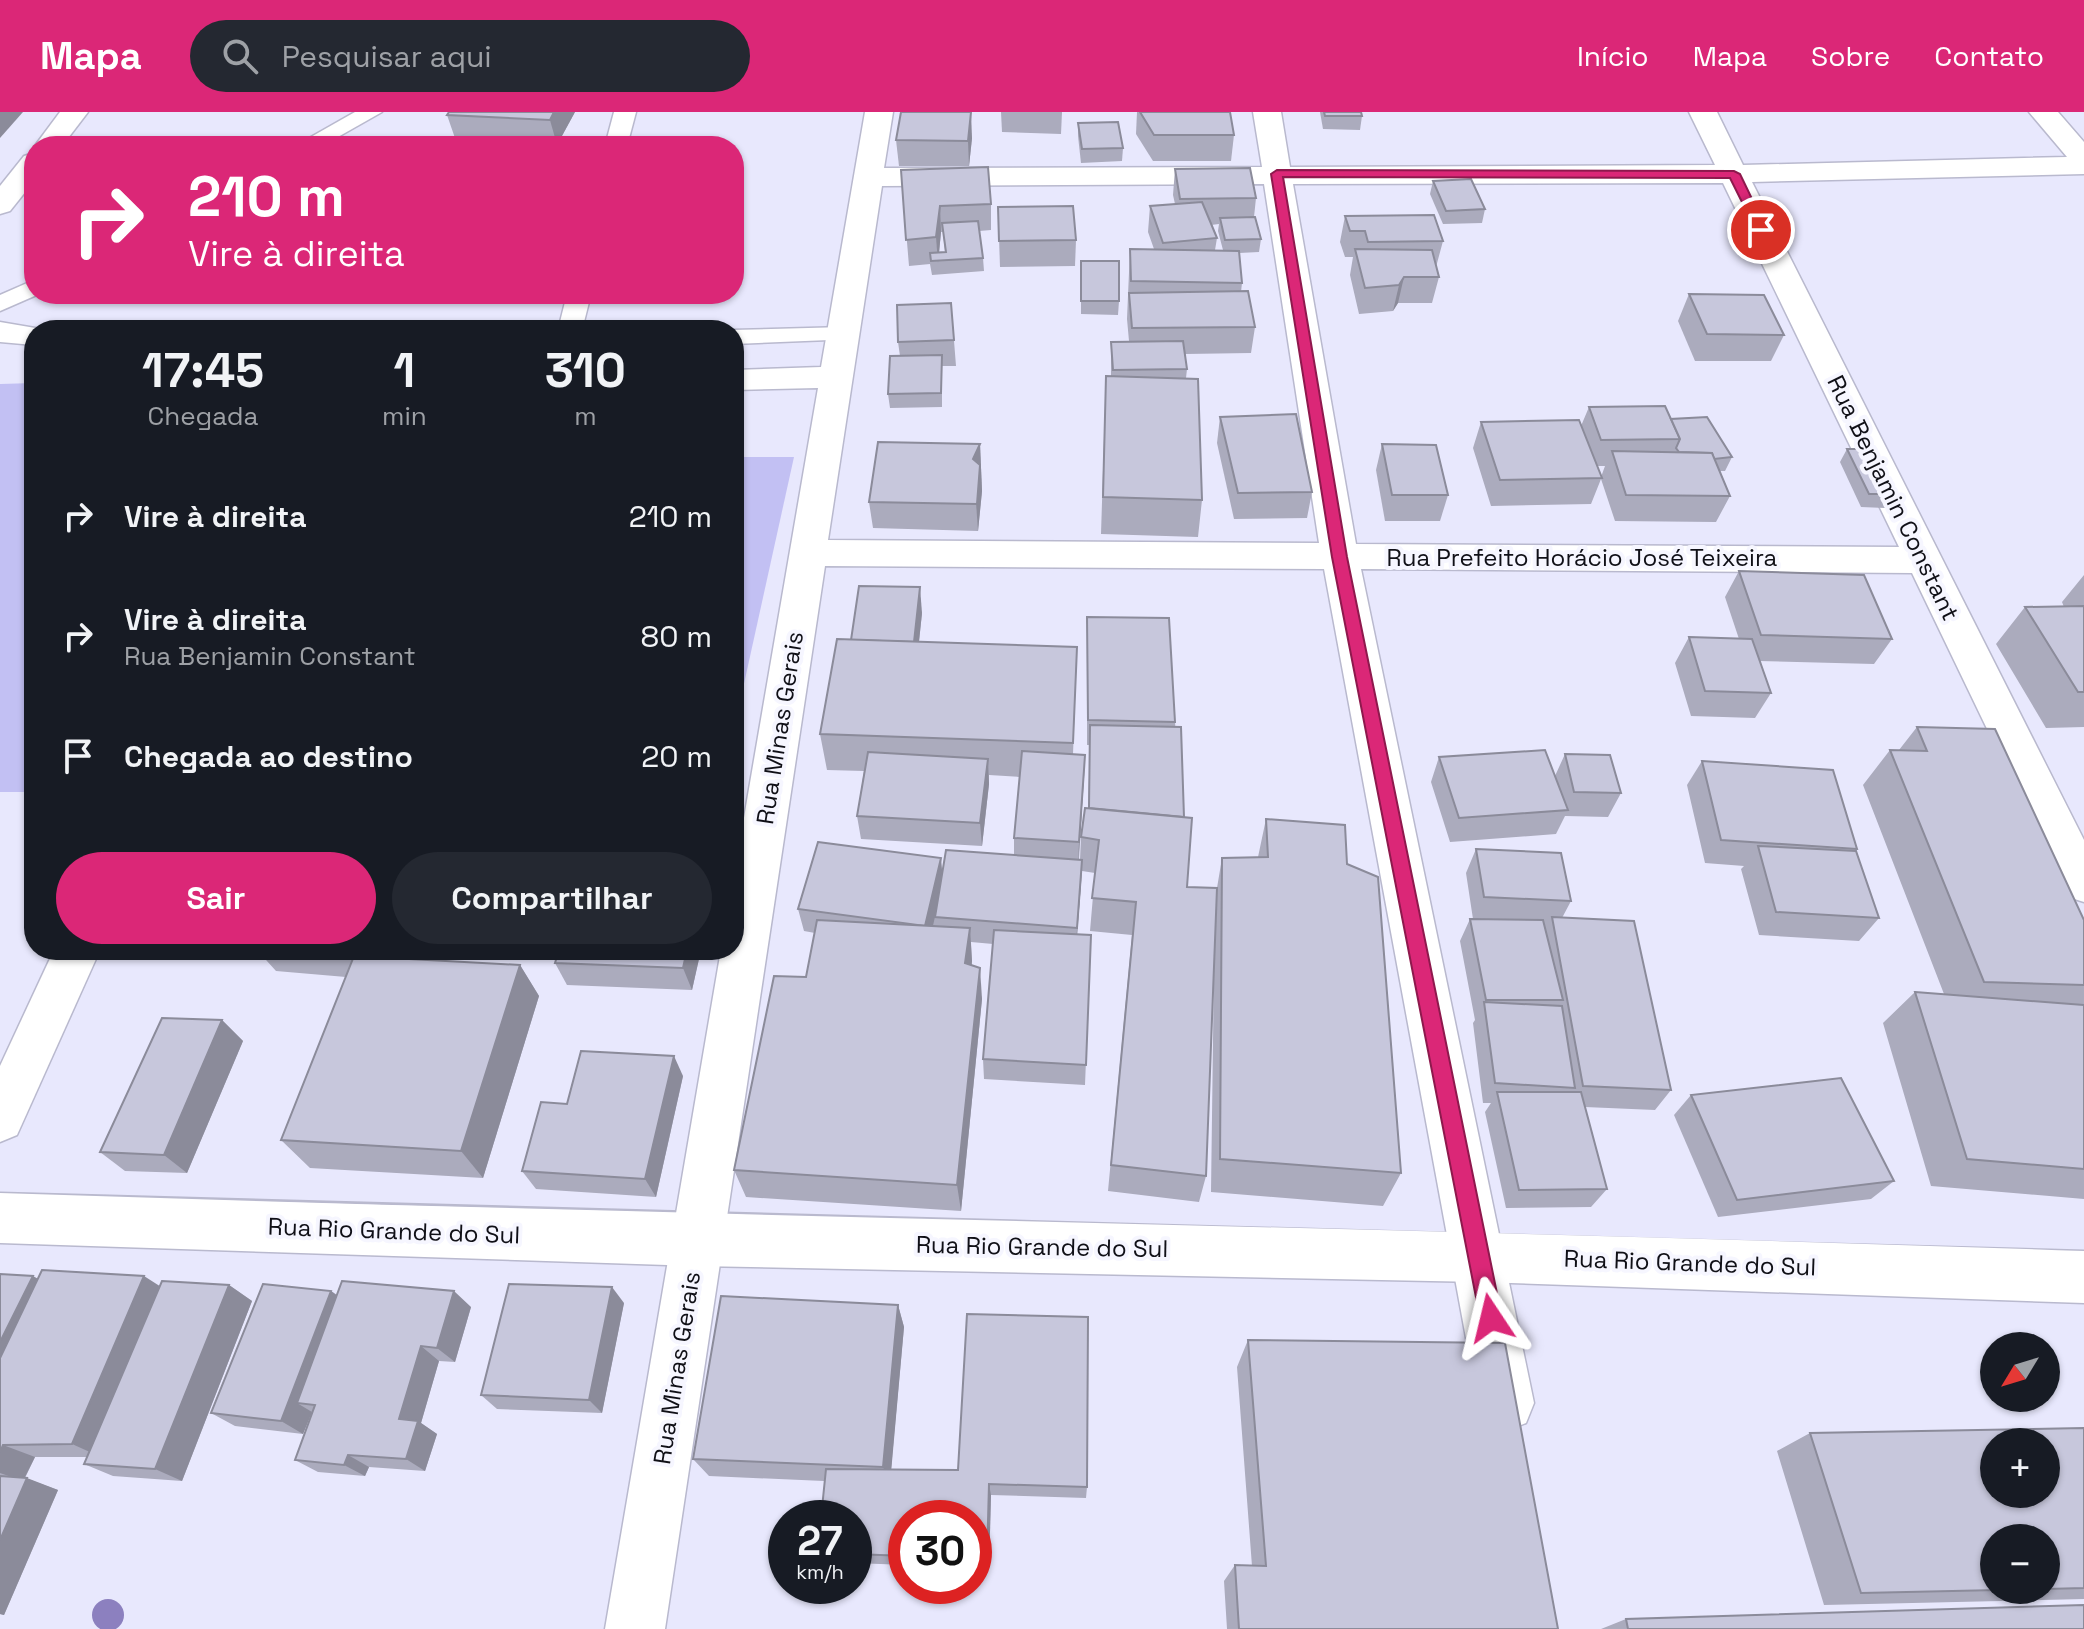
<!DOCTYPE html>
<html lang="pt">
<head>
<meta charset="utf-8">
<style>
  body { margin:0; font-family:"Space Grotesk",sans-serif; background:#242831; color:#f1f3f6; height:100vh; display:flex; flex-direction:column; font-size:30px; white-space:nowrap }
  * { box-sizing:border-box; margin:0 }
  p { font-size:26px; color:#9ea1a6 }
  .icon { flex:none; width:44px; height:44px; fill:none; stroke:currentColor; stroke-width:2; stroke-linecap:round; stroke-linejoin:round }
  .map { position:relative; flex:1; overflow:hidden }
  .details { position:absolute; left:24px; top:208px; width:720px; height:640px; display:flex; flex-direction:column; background:#171b24; border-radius:32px; box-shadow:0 2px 6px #0004 }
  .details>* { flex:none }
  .guide { position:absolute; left:24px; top:24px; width:720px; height:168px; border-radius:32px; box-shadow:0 2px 6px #0004; background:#db2777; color:#fff; overflow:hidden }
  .needle { width:52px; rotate:232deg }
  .buttons { position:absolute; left:1980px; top:1220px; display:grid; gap:16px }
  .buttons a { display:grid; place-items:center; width:80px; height:80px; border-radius:50%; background:#171b24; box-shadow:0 2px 6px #0004; font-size:40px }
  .speed { position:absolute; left:768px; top:1388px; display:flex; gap:16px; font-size:40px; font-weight:700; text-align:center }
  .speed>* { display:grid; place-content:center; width:104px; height:104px; border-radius:50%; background:#171b24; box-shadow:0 2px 6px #0004; line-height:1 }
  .speed small { font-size:20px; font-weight:400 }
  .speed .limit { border:12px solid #d22; background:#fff; color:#111 }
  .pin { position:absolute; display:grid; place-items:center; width:68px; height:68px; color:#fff; margin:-34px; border:4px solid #fff; border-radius:50%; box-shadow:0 2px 8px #0007 }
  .me { position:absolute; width:88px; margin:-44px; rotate:350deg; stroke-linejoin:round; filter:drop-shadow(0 0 6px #0008) }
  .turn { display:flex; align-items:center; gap:28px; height:168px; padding:0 32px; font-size:36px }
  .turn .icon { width:104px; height:104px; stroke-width:2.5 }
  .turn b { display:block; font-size:56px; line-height:68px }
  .eta { display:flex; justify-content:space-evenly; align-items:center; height:136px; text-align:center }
  .eta b { font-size:48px; font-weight:700; line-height:56px }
  .button { display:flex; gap:16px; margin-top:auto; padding:16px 32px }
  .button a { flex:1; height:92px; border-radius:48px; background:#db2777; color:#fff; font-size:32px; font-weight:700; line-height:92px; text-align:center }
  .button a+a { background:#242831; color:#f1f3f6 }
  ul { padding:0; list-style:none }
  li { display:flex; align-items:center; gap:24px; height:120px; padding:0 32px }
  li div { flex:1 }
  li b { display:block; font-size:30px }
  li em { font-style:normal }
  header { display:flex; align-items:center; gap:48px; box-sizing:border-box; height:112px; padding:0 40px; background:#db2777; color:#fff }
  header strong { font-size:38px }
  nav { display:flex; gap:44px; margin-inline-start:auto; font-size:28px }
  .search { width:560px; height:72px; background:#242831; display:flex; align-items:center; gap:20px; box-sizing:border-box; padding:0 28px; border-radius:44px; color:#9ea1a6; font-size:30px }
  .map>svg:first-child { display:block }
  .green { fill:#c2c0f3 }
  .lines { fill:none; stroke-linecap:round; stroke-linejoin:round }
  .service-casing { stroke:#b9b9ce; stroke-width:3 }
  .minor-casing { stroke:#b9b9ce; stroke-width:3 }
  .tertiary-casing { stroke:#b9b9ce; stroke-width:3 }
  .service { fill:#fff; fill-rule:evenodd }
  .minor { fill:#fff; fill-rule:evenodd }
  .tertiary { fill:#fff; fill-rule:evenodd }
  .tree { fill:#8c80bf }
  .wall { fill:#ababbd; fill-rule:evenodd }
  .shaded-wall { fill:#8b8b9a }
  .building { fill:#c7c7dc; stroke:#8b8b9a; stroke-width:2; fill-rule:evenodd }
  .route { fill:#db2777; stroke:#8e194d; stroke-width:2 }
  .labels { text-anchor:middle; stroke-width:8; stroke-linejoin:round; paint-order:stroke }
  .street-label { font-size:24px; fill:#101017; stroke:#f6f6ff }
</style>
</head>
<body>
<header>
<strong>Mapa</strong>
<div class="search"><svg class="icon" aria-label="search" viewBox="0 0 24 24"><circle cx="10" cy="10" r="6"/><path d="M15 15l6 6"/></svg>Pesquisar aqui</div>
<nav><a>Início</a><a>Mapa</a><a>Sobre</a><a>Contato</a></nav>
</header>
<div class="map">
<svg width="2084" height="1517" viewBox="0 0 2084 1517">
  <rect width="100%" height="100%" fill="#e8e8fd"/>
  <g class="green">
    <polygon points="34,271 34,680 0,680 0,272"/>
    <polygon points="734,345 794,345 734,617"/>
  </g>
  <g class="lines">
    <g class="service-casing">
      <g id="service">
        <polygon points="355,0 382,0 322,34 295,34"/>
        <polygon points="614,0 636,0 627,34 605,34"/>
        <polygon points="34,168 34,182 39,182 0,199 0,183"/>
        <polygon points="567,182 591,182 582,218 558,218"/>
        <polygon points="845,215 857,222 854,227 734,232 732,218"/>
      </g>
    </g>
    <g class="minor-casing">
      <g id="minor">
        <polygon points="60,0 88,0 62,34 34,35"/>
        <path d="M865 0H893L884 56 1262 55 1253 0H1281L1290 55 1715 53 1689 0H1717L1743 53 2067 45 2029 0H2058L2084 30V62L1752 70 2084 728V790L2068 785 1912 461 1361 457 1534 1291 1526 1311 1506 1319 1486 1311 1478 1291 1324 457 825 454 665 1517H605L721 838H734V764L818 276 734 278V258L821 255ZM1723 71 1899 435 1356 432 1293 72ZM1264 72 1319 431 828 428 882 74Z"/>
        <polygon points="34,41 34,69 10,99 0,102 0,74 24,44"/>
        <polygon points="0,210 47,218 34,218 34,233 0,230"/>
        <polygon points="54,838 100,838 17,1023 0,1030 0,954"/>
      </g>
    </g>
    <g class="tertiary-casing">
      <path id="tertiary" d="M0 1081C695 1104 1389 1115 2084 1139V1191L1480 1170 697 1154 0 1131Z"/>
    </g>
    <use href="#service" class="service"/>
    <use href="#minor" class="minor"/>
    <use href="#tertiary" class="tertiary"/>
  </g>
  <circle class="tree" cx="108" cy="1503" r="16"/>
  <g class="wall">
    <polygon points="449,0 575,0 557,33 456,29 447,3"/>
    <polygon points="1001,0 1062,0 1061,22 1002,20"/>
    <polygon points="1137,0 1230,0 1234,23 1231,49 1153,49 1136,22"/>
    <polygon points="1320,0 1361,0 1362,4 1360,18 1323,17"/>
    <polygon points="1078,11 1123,36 1122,49 1081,51 1078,24"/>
    <polygon points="972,26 969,54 899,54 896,28"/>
    <path d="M1175 57 1256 86 1254 105 1261 127 1259 140 1239 141 1242 171 1241 180 1255 215 1251 241 1185 242 1187 257 1186 266 1202 388 1198 425 1101 422 1106 264H1111V230L1129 229 1127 207 1130 137H1154L1148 120 1150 94 1175 92 1173 83ZM1219 112 1218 119 1223 138H1215L1217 126 1211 113Z"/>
    <path d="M901 58 991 92V118L979 119 983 146 984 159 932 163 930 152 909 154ZM941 120H943L945 140 939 141Z"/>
    <polygon points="1433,69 1485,97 1482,111 1443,112 1430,82"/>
    <polygon points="998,95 1076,128 1075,154 1000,155"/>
    <polygon points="1345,104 1443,129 1436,155 1439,165 1432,191 1398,191 1393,199 1359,202 1350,163 1353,145 1345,145 1340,130"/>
    <polygon points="1081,149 1119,189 1118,203 1081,202"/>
    <polygon points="1689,182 1784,223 1771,249 1695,249 1678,209"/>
    <polygon points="951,191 956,254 942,254 942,295 890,296 888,282 900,244 898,230"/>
    <path d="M1589 295 1671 307 1732 345 1725 359H1720L1730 384 1716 410 1615 409 1601 367 1591 392 1491 394 1473 336 1481 310 1581 314ZM1597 354H1605L1601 365Z"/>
    <polygon points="1220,305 1312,380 1307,406 1234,407 1217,331"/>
    <polygon points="980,332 982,379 978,419 873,416 869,390"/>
    <polygon points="1382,332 1448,383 1440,409 1385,409 1376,358"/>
    <polygon points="1847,337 1893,382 1885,396 1861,395 1840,350"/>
    <polygon points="1739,459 1892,527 1874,552 1759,549 1771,581 1755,606 1691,604 1675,551 1689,525 1739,527 1725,485"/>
    <polygon points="2084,463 2084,615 2046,616 1996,532 2025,495 2064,495 2062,490"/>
    <polygon points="922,501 919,530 1077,535 1073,642 1085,643 1079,748 1080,748 1081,725 1088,696 1090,633 1087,633 1087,505 1175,610 1187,775 1217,776 1222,746 1258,745 1266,707 1347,752 1401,1061 1383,1094 1211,1080 1214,853 1206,1064 1199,1090 1108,1079 1132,823 1090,819 1095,761 1082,759 1077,822 1091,823 1085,973 984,967 983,947 993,832 971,830 972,853 982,887 961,1099 746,1085 734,1058 806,865 815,821 804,819 798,797 942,759 1014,743 1014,726 1020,665 989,663 989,672 982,734 861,727 857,704 864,659 827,658 820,622"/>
    <polygon points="1917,615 2084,808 2084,1087 1931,1074 1883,911 1915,880 1944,882 1863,673 1890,638 1899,638"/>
    <polygon points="1565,642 1621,681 1608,705 1565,704 1556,722 1450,730 1431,670 1439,645 1555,664"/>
    <polygon points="1702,649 1857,737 1856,739 1879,806 1859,829 1759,823 1741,757 1744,754 1705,751 1687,673"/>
    <polygon points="1476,737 1571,789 1562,806 1671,978 1655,998 1585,995 1607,1077 1591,1095 1506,1096 1485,1000 1491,991 1483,991 1473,911 1475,908 1460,829 1470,807 1473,807 1466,761"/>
    <polygon points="257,838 390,838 387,845 520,853 539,884 483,1066 310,1056 281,1028 346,865 276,859"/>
    <polygon points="701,838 692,878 567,873 555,851"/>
    <polygon points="222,908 243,929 187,1061 125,1059 100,1040"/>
    <polygon points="683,964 656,1085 536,1077 522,1059 567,992"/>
    <polygon points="1691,983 1894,1069 1871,1087 1718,1105 1674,1003"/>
    <polygon points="0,1162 38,1167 159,1174 229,1173 252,1189 182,1369 113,1364 84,1352 87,1345 35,1345 25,1366 58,1378 4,1503 0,1502"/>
    <polygon points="331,1179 337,1183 471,1195 455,1250 439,1249 421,1311 437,1322 425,1359 369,1355 365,1364 318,1360 295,1348 312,1300 303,1322 235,1314 211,1301"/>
    <polygon points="624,1191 602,1301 497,1297 481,1283"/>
    <polygon points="898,1193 904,1215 891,1357 1087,1375 1086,1386 991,1383 989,1456 974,1455 974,1406 906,1406 906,1453 854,1451 854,1406 824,1369 709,1364 693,1347"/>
    <polygon points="1248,1228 1558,1517 1227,1517 1224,1469 1235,1453 1252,1454 1237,1255"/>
    <path d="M2084 1316V1487L1824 1493 1777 1339 1810 1321ZM2046 1426V1478H1994Z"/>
    <polygon points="1626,1507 2084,1517 1601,1517"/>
  </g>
  <g class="shaded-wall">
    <polygon points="0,0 23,0 0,26"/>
    <polygon points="554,0 575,0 557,33 550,8"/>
    <polygon points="971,0 972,26 969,54 968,29"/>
    <polygon points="940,94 941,120 938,151 936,125"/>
    <polygon points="1404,165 1398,191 1393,199 1399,173"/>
    <polygon points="980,332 982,379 978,419 973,347"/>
    <polygon points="920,475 922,501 915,566 912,540"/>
    <polygon points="1085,643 1084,667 1078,754 1079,730"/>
    <polygon points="988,647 989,672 982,734 980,711"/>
    <polygon points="941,746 943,769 928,836 925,814"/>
    <polygon points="1082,748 1081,772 1076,838 1077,816"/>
    <polygon points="970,816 972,849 968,882 965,851"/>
    <polygon points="364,838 390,838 378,867 361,846"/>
    <polygon points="687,838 701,838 692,878 683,856"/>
    <polygon points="520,853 539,884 483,1066 461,1039"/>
    <polygon points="980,856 982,887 961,1099 957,1073"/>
    <polygon points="222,908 243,929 187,1061 164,1043"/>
    <polygon points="674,944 683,964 656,1085 645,1067"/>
    <polygon points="33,1164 61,1180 0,1309 0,1230"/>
    <polygon points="144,1164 169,1180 101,1345 72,1332"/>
    <polygon points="229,1173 252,1189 182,1369 155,1357"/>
    <polygon points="612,1175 624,1191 602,1301 589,1288"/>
    <polygon points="331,1179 351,1194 297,1291 312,1300 303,1322 281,1309"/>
    <polygon points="454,1179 471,1195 455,1250 437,1236"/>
    <polygon points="898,1193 904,1215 890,1372 883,1355"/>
    <polygon points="421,1234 439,1249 421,1311 437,1322 425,1359 406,1347 399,1307"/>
    <polygon points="3,1333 35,1345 23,1369 0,1361 0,1340"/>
    <polygon points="348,1343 369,1355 365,1364 344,1353"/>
    <polygon points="27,1366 58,1378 4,1503 0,1502 0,1428"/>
    <polygon points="989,1372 991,1383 989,1456 987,1447"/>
  </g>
  <g class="building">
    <polygon points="449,0 554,0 550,8 447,3"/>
    <polygon points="901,0 971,0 968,29 896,28"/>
    <polygon points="1140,0 1230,0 1234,23 1154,23"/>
    <polygon points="1324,0 1361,0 1362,4 1325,4"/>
    <polygon points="1118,10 1123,36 1082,37 1078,11"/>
    <polygon points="988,55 991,92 940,94 936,125 906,128 901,58"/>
    <polygon points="1250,56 1256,86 1180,87 1175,57"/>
    <polygon points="1471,67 1485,97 1446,99 1433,69"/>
    <polygon points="1202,90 1217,126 1163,131 1150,94"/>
    <polygon points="1073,94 1076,128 999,129 998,95"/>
    <polygon points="1434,103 1443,129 1368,130 1365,119 1350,119 1345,104"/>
    <polygon points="1255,105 1261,127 1225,128 1220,106"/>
    <polygon points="978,109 983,146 931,149 930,141 946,140 942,111"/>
    <polygon points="1130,137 1239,139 1242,171 1131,169"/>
    <polygon points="1355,137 1432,138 1439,165 1404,165 1399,173 1365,176"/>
    <rect x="1081" y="149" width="38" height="40"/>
    <polygon points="1248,179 1255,215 1132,216 1129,181"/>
    <polygon points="1689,182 1764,183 1784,223 1707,222"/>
    <polygon points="951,191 954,228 898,230 897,193"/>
    <polygon points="1183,229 1187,257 1113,258 1111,230"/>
    <polygon points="942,243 941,281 888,282 890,244"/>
    <polygon points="1106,264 1198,267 1202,388 1103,385"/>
    <polygon points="1665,294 1680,327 1601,328 1589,295"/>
    <polygon points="1296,302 1312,380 1238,381 1220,305"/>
    <polygon points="1707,305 1732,345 1714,347 1712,341 1679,340 1676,336 1680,327 1671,307"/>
    <polygon points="1579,308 1602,366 1500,368 1481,310"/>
    <polygon points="878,330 980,332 973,347 980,353 977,392 869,390"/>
    <polygon points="1382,332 1436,333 1448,383 1392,383"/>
    <polygon points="1847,337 1870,337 1893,382 1869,382"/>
    <polygon points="1612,339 1712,341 1730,384 1626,383"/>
    <polygon points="1739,459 1864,463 1892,527 1761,523"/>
    <polygon points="859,474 920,475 914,530 851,528"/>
    <polygon points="2084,494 2084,580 2078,580 2025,495"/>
    <polygon points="1087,505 1169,506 1175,610 1088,608"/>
    <polygon points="1689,525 1752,527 1771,581 1705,579"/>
    <polygon points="837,527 1077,535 1073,631 820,622"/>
    <polygon points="1090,613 1181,615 1184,705 1089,696"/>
    <polygon points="1917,615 1995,617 2084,808 2084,873 1984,870 1890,638 1927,639"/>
    <polygon points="1545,638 1568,698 1459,706 1439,645"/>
    <polygon points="1022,639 1085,643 1079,730 1014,726"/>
    <polygon points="868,640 988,647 980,711 857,704"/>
    <polygon points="1565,642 1610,643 1621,681 1574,680"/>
    <polygon points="1702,649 1833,658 1857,737 1721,728"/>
    <polygon points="1085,696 1192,706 1187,775 1217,776 1206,1064 1111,1053 1136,790 1092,786 1099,728 1081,725"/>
    <polygon points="1266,707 1345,713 1347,752 1378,765 1401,1061 1220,1047 1222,746 1268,745"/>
    <polygon points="818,730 941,746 925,814 798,797"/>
    <polygon points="1758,734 1856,739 1879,806 1776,800"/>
    <polygon points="1476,737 1561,741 1571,789 1484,785"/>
    <polygon points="946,738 1082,748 1077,816 935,805"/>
    <polygon points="1552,805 1634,809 1671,978 1583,974"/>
    <polygon points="1470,807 1543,808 1563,888 1486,888"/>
    <polygon points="817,808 970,816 965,851 980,856 957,1073 734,1058 774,864 806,865"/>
    <polygon points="994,818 1091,823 1086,953 983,947"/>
    <polygon points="270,838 364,838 362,844 354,844 354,845"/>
    <polygon points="559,838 687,838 683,856 555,851"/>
    <polygon points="354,844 520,853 461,1039 281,1028"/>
    <polygon points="1915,880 2084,893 2084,1057 1967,1047"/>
    <polygon points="1484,890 1562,894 1575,976 1495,971"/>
    <polygon points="162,906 222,908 164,1043 100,1040"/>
    <polygon points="581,939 674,944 645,1067 522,1059 541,990 567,992"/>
    <polygon points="1841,966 1894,1069 1737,1088 1691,983"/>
    <polygon points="1497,980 1581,980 1607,1077 1519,1078"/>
    <polygon points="42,1158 144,1164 72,1332 3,1333 0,1340 0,1246"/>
    <polygon points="0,1162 33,1164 0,1230"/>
    <polygon points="162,1169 229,1173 155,1357 84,1352"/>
    <polygon points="342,1169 454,1179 437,1236 421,1234 399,1307 418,1309 406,1347 348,1343 344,1353 295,1348 315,1293 297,1291"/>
    <polygon points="263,1172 331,1179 281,1309 211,1301"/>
    <polygon points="509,1172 612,1175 589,1288 481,1283"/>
    <polygon points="721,1184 898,1193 883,1355 693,1347"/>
    <polygon points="967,1202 1088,1205 1087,1375 989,1372 987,1447 974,1446 974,1406 906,1406 906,1444 854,1442 854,1406 821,1406 826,1357 958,1358"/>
    <polygon points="1248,1228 1505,1231 1558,1517 1239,1517 1235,1453 1266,1454"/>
    <path d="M2084 1316V1476L2046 1477V1426H1994V1478H1998L1861 1481 1810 1321ZM1994 1330H2046V1382H1994Z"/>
    <polygon points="0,1364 27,1366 0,1428"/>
    <polygon points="2084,1493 2084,1517 1628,1517 1626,1507"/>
  </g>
  <polygon class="route" points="1277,58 1734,59 1740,62 1767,118 1757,120 1730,66 1283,65 1347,445 1502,1206 1499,1214 1491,1217 1483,1214 1480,1206 1332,445 1271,62"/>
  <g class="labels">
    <g class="street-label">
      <text transform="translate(1893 386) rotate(64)" y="8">Rua Benjamin Constant</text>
      <text x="1582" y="454">Rua Prefeito Horácio José Teixeira</text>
      <text transform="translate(780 616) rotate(-81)" y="8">Rua Minas Gerais</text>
      <text transform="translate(394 1119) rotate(2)" y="8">Rua Rio Grande do Sul</text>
      <text transform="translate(1042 1135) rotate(1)" y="8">Rua Rio Grande do Sul</text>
      <text transform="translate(1690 1151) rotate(2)" y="8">Rua Rio Grande do Sul</text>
      <text transform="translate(677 1256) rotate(-81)" y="8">Rua Minas Gerais</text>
    </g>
  </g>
</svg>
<div class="buttons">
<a><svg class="needle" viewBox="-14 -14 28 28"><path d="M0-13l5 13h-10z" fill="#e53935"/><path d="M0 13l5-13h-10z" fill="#9ea1a6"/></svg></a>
<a>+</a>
<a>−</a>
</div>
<div class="speed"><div>27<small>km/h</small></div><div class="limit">30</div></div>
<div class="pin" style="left:1761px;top:118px;background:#d93025"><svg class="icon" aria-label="arrive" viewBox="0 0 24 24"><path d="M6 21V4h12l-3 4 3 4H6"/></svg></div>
<svg class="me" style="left:1491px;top:1206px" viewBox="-20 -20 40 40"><path d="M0-17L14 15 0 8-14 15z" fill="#db2777" stroke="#fff" stroke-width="4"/></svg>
<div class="guide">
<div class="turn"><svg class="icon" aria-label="right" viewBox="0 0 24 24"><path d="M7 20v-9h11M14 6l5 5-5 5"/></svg><div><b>210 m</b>Vire à direita</div></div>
</div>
<section class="details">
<div class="eta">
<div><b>17:45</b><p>Chegada</p></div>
<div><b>1</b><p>min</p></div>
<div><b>310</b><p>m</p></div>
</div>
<ul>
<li><svg class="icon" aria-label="right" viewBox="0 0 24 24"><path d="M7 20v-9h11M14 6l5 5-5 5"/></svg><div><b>Vire à direita</b></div><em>210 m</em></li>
<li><svg class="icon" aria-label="right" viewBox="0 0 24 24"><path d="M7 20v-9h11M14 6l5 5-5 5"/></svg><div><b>Vire à direita</b><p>Rua Benjamin Constant</p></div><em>80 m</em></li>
<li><svg class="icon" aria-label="arrive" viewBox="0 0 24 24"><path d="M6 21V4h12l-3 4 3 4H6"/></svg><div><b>Chegada ao destino</b></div><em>20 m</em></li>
</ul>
<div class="button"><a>Sair</a><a>Compartilhar</a></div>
</section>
</div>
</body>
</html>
